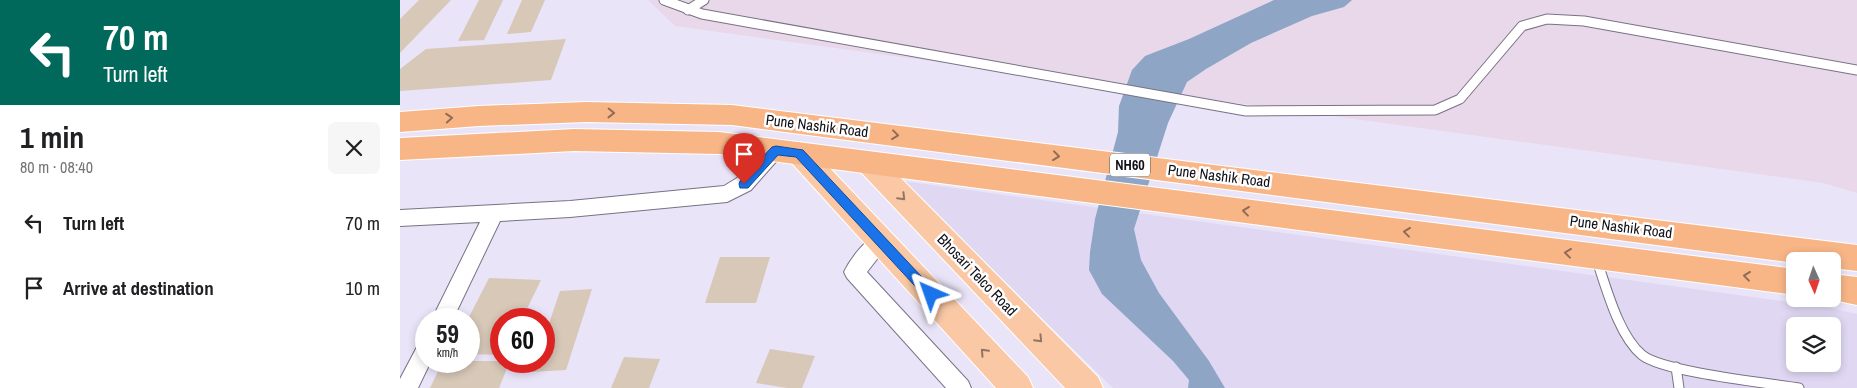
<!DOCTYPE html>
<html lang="en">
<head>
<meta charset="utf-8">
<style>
  body { margin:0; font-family:"Archivo Narrow",sans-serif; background:#f6f6f6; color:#202124; height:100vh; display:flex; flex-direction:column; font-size:19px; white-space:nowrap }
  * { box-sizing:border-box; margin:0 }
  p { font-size:16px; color:#757577 }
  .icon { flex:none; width:28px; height:28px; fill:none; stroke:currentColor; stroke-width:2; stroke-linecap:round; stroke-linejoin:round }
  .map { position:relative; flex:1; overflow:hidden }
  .details { display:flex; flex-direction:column; background:#fff; width:400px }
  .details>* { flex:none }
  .banner { background:#00695c; color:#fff; overflow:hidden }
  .needle { width:32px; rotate:177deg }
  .tools { position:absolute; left:1386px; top:252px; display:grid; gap:10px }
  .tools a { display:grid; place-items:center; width:55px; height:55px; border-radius:8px; background:#fff; box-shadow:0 2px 8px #0003; font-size:25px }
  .speed { position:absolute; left:15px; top:308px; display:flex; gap:10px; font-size:25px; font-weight:700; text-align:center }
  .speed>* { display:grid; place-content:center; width:65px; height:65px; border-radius:50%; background:#fff; box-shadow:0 2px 8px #0003; line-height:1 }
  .speed small { font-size:12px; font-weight:400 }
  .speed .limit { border:8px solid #d22; background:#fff; color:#111 }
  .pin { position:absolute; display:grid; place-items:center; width:42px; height:42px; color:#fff; margin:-51px -21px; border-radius:50% 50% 50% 0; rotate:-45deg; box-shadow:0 0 5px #0007 }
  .pin .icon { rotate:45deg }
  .me { position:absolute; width:55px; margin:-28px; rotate:317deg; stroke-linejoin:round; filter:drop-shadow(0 0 4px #0008) }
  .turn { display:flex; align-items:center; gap:18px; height:105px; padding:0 20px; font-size:22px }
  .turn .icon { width:65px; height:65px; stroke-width:2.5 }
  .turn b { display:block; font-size:35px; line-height:42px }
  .round { display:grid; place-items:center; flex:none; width:52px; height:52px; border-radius:8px; background:#f6f6f6 }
  .overview { display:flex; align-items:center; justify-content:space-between; height:85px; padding:0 20px }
  h1 { font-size:30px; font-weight:700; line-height:38px }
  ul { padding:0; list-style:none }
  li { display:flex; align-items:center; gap:15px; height:65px; padding:0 20px }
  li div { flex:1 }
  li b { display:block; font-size:19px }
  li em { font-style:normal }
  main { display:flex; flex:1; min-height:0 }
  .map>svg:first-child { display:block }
  .built { fill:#e0d8f3; fill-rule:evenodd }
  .education { fill:#e8d8ea }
  .water { fill:#8ea5c6 }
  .building { fill:#d7c8b8 }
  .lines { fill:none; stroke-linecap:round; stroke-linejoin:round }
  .service-casing { stroke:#787284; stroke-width:11 }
  .minor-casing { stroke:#787284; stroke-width:2 }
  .primary-casing { stroke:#fff; stroke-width:2 }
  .trunk-casing { stroke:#fff; stroke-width:2 }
  .service { stroke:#fff; stroke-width:9 }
  .minor { fill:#fff; fill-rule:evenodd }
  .primary { fill:#fac8a5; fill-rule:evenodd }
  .trunk { fill:#f8b687; fill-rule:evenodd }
  .oneway { stroke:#906b55 }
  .oneway2 { stroke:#927565 }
  .route { fill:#1a73e8; stroke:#114b97 }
  .labels { text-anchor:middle; stroke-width:5; stroke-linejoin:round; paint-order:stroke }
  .shield { fill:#fff; stroke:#59585d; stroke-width:1 }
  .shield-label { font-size:14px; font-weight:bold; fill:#121017 }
  .street-label { font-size:15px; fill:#121017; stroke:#fff }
</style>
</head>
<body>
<main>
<section class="details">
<div class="banner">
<div class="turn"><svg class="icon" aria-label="left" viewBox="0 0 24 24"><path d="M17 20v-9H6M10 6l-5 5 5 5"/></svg><div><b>70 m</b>Turn left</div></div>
</div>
<div class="overview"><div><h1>1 min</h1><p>80 m · 08:40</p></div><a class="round"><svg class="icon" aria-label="close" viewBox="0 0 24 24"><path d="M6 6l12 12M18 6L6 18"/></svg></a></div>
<ul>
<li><svg class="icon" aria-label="left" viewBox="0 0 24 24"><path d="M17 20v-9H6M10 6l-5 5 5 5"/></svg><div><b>Turn left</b></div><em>70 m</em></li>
<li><svg class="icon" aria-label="arrive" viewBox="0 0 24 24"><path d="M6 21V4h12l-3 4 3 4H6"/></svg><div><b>Arrive at destination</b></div><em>10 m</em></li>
</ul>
</section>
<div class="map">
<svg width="1457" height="388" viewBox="0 0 1457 388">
  <rect width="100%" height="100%" fill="#eae4f8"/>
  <path class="built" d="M503 181 1426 307 1457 314V388H713ZM1395 326H1432V364H1395Z"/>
  <polygon class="education" points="248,0 1457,0 1457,193 1423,183 275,26"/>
  <polygon class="water" points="874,0 952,0 944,7 912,16 851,43 806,69 787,82 768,123 734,229 741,260 759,293 809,361 825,388 788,388 789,380 773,361 702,294 689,270 690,252 695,219 718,132 719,106 732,70 745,56 789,39"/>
  <g class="building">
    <polygon points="19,0 51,0 0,53 0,19"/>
    <polygon points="79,0 103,0 84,40 58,41"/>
    <polygon points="122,0 145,0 131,32 107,34"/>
    <polygon points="166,39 151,80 0,91 0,69 26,49"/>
    <polygon points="320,257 370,257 356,303 305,303"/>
    <polygon points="89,278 141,280 122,319 101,319 101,355 69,354 68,319"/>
    <polygon points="192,289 166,370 132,372 136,361 144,361 144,338 160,291"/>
    <polygon points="370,349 415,356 402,388 387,388 356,383"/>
    <polygon points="224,357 260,359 249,388 211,388"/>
    <polygon points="43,361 110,361 99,388 30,388"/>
  </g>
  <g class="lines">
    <g class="service-casing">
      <g id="service">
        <polyline points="264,0 302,14 846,111 1035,110 1060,99 1122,26 1147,19 1184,21 1457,70"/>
        <polyline points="288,10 304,0"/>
        <path d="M1196 258C1206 286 1218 335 1242 355 1263 372 1367 383 1399 388"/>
        <polyline points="1276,367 1279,388"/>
      </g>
    </g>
    <g class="minor-casing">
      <g id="minor">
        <polygon points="376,143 382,145 385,150 382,155 351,190 327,202 170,217 100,221 53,319 32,319 80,222 0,226 0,210 170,201 324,186 337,178 370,145"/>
        <path d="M481 232 488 235 491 241 467 272 568 381 571 388H546L447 278 444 272C450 259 467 237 481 232Z"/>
        <polygon points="26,340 26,361 31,361 18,388 0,388 0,379 19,343"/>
      </g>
    </g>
    <g class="primary-casing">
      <g id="primary">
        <polygon points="399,142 408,145 628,377 633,388 596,388 390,161 386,153 390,145"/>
        <polygon points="468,151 477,154 698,377 703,388 665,388 459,170 455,162 459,154"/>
      </g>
    </g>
    <g class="trunk-casing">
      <g id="trunk">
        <polygon points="186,102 332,105 1457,245 1457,271 1432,268 1432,261 1395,261 1395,263 332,125 186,122 79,126 0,132 0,112 79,106"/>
        <polygon points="174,129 319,132 1395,269 1395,295 319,154 174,151 0,160 0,138"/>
        <polygon points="1432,274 1457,277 1457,305 1428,299 1432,299"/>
      </g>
    </g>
    <use href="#service" class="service"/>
    <use href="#minor" class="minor"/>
    <use href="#primary" class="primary"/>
    <use href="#trunk" class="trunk"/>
  </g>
  <defs><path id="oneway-chevron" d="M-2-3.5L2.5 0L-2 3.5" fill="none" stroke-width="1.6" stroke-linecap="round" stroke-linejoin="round" transform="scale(1.25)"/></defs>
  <g class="oneway">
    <use href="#oneway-chevron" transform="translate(211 113) rotate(1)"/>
    <use href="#oneway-chevron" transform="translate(49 118) rotate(-4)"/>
    <use href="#oneway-chevron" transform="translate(495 135) rotate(7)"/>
    <use href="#oneway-chevron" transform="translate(656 156) rotate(7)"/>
    <use href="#oneway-chevron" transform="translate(846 211) rotate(-173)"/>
    <use href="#oneway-chevron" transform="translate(1007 232) rotate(-173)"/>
    <use href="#oneway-chevron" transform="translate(1168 253) rotate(-173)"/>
    <use href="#oneway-chevron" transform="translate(1347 276) rotate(-173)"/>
  </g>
  <g class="oneway2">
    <use href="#oneway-chevron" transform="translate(502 197) rotate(46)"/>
    <use href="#oneway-chevron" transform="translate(639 339) rotate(46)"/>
    <use href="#oneway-chevron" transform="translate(584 352) rotate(-133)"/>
  </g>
  <polygon class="route" points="376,146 403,150 535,291 537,294 535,298 531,300 526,298 396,157 378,155 348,188 340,188 339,184 340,181 372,147"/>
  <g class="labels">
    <rect class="shield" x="710" y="153.5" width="40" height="23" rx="4"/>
    <g class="shield-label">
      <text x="730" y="170">NH60</text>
    </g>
    <g class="street-label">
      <text transform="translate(417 126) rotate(7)" y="5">Pune Nashik Road</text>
      <text transform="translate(819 176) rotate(7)" y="5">Pune Nashik Road</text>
      <text transform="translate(1221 227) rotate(7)" y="5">Pune Nashik Road</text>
      <text transform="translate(577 275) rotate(46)" y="5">Bhosari Telco Road</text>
    </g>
  </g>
</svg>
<div class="tools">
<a><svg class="needle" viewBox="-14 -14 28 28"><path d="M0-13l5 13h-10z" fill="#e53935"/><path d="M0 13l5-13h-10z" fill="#757577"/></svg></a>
<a><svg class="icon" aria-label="layers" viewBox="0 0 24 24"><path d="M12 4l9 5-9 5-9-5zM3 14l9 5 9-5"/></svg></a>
</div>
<div class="speed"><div>59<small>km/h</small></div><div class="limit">60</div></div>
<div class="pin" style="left:344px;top:184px;background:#d93025"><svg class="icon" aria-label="arrive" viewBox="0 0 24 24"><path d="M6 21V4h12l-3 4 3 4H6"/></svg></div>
<svg class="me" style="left:531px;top:294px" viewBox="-20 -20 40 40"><path d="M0-17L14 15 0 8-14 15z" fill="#1a73e8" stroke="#fff" stroke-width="4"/></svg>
</div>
</main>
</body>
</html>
